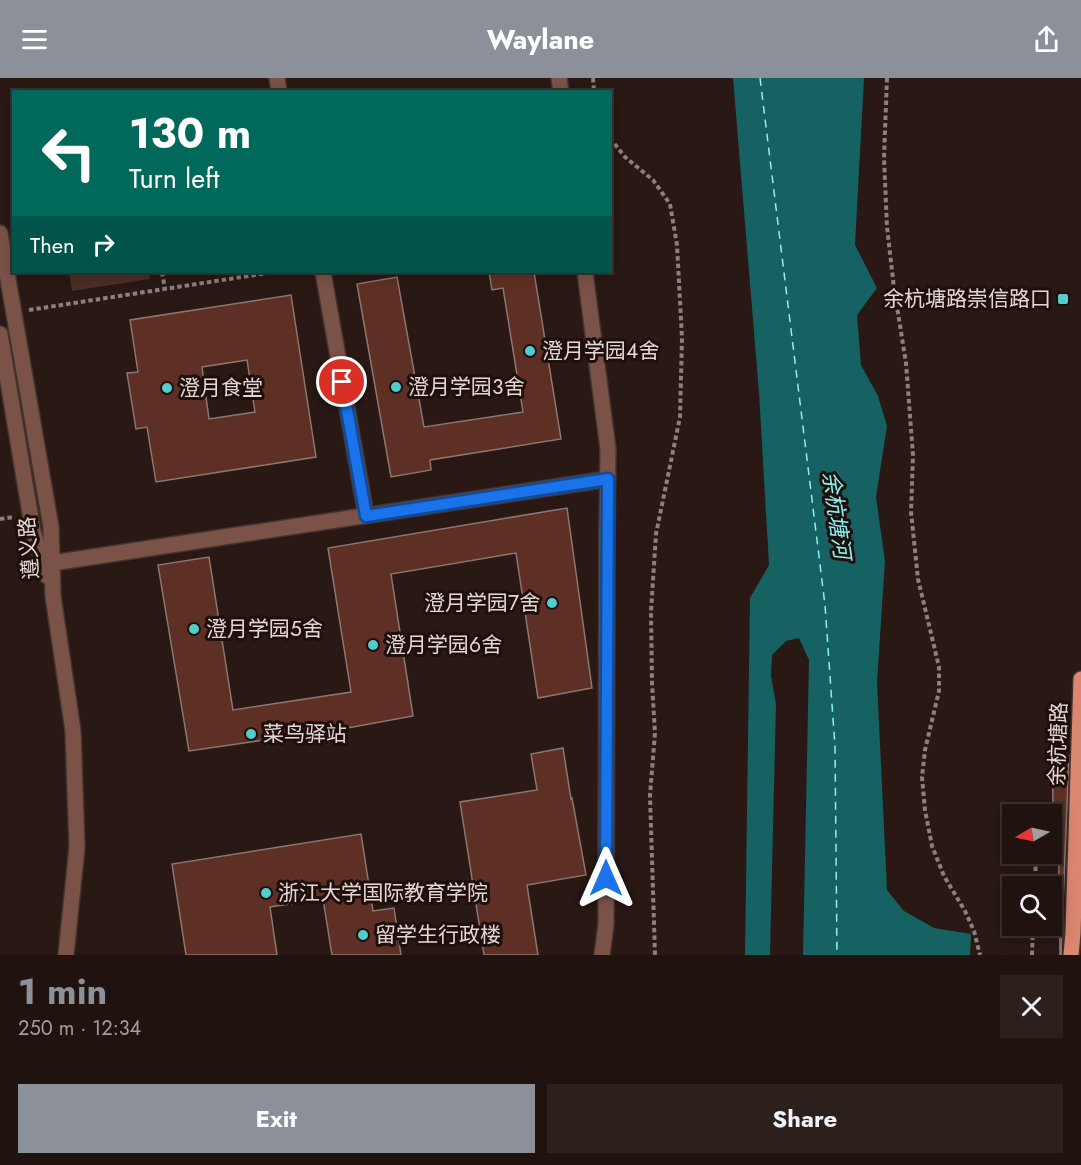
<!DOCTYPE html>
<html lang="en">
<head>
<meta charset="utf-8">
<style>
  body { margin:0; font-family:Jost,"Noto Sans SC",sans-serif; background:#2c201d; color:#f1f3f6; height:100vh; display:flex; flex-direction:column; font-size:22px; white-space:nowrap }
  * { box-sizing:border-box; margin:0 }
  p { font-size:20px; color:#a19e9e }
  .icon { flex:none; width:33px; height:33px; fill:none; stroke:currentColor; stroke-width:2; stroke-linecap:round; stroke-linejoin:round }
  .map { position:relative; height:877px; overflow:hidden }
  .sheet { display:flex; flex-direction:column; background:#1f120f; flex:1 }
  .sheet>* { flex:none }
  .banner { position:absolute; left:12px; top:12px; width:600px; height:183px; border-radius:0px; box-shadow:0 3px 15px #0003,0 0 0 2px #3c322f; background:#00695c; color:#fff; overflow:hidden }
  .needle { width:39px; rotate:261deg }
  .buttons { position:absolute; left:1002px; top:726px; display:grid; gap:12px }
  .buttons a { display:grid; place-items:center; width:60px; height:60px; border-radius:0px; background:#1f120f; box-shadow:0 3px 15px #0003,0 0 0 2px #3c322f; font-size:30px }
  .pin { position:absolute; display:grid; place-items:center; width:51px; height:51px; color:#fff; margin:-26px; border:3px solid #fff; border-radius:50%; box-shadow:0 2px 6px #0007 }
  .me { position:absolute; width:66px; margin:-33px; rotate:0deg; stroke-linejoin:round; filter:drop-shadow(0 0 4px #0008) }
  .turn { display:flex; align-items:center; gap:21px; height:126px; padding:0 18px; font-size:27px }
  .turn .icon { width:78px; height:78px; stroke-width:2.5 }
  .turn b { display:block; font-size:42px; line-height:51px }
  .then { display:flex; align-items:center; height:57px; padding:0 18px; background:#0003; gap:12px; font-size:22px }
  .round { display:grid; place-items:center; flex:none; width:63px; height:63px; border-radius:0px; background:#2c201d }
  .overview { display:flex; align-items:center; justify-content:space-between; height:102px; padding:0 18px }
  h1 { font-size:36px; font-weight:700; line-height:45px; color:#8c9099 }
  .cta { display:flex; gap:12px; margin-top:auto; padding:12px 18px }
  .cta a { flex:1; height:69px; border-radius:0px; background:#8c9099; color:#fff; font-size:24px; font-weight:700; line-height:69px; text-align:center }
  .cta a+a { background:#2c201d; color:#f1f3f6 }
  header { display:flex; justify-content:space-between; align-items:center; height:78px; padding:0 18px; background:#8c9099; color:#fff; font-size:27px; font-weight:700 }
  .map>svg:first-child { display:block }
  .green { fill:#4b2e27 }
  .water { fill:#166162 }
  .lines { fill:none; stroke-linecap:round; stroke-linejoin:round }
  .ferry { stroke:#88f3f4; stroke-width:1.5; stroke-dasharray:8 6; stroke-linecap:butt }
  .building { fill:#5e3025; stroke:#8c7771; stroke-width:1.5; fill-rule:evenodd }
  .minor-casing { stroke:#43332f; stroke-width:18 }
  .major-casing { stroke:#43332f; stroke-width:18 }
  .path { stroke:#8d7f7b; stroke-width:4; stroke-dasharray:4.5 3; stroke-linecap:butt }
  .minor { stroke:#7b5248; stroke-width:15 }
  .major { stroke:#db8670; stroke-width:15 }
  .route-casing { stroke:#114b97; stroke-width:15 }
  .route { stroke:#1a73e8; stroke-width:10 }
  .poi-dot { fill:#52cdce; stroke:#1f0f0b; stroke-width:2 }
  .labels { text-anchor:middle; stroke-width:6; stroke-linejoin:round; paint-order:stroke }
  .poi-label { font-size:21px; fill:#e3d7d4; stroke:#1f0f0b; text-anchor:start }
  .street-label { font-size:21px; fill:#e3d7d4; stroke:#1f0f0b }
  .water-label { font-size:22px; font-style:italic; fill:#88f3f4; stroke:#1f0f0b }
</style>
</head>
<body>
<header><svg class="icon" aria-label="menu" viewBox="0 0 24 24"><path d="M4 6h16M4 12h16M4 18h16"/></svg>Waylane<svg class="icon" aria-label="share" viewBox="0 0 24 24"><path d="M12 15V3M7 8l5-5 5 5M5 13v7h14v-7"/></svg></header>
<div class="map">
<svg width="1081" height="877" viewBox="0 0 1081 877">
  <rect width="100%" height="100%" fill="#291814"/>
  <polygon class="green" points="69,194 149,194 150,201 72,213"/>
  <polygon class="water" points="733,0 864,0 855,167 877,210 857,237 861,287 878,318 887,348 876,419 885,483 877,604 887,812 904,833 934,850 971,856 970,877 803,877 809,582 799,560 786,563 772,577 771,598 776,626 770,877 745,877 750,520 769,487 759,314"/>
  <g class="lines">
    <polyline class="ferry" points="760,0 825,527 835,669 837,877"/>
  </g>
  <g class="building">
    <polygon points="489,194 534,194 561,361 430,382 431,392 391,399 357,206 397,199 424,349 523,334 503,210 492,212"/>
    <path d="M291 217 316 379 156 404 147 349 136 351 127 295 138 294 130 242ZM247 282 255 334 209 341 202 289Z"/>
    <polygon points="567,430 592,610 538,620 516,475 391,496 413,638 353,649 189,673 158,487 209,479 233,632 351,614 328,470"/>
    <polygon points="563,670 571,721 572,720 586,797 527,807 538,877 484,877 460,724 537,712 531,676"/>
    <polygon points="1052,678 1069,678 1061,877 1060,877 1058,727 1053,726"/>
    <polygon points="361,756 373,833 394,830 401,877 332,877 323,821 270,829 277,877 186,877 172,786"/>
  </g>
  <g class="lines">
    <g class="minor-casing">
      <g id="minor">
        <polyline points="277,0 279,14"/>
        <polyline points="559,0 561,14"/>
        <polyline points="0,155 51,449 53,518 73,653 77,769 66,877"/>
        <polyline points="323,194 366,437"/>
        <polyline points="585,194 608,371 607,453 606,846 602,877"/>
        <polyline points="0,256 33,453 47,498"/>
        <polyline points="52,485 608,401"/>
      </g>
    </g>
    <g class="major-casing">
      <polyline id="major" points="1071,877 1073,855 1081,601"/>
    </g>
    <g class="path">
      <polyline points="593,0 594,14"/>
      <polyline points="887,0 884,80 887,149 894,210 906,285 913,377 911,434 918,501 939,589 939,613 925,672 922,699 925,732 932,768 944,798 965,833 974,853 980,877"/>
      <polyline points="610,60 625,79 653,102 670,126 677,167 682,260 680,339 656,456 651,533 652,605 655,655 650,717 655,877"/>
      <polyline points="162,194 165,211"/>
      <polyline points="29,232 274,194"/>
      <polyline points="0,441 14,439"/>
      <polyline points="1035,808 1036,776"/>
      <polyline points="1032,877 1033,848"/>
    </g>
    <use href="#minor" class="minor"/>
    <use href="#major" class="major"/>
  </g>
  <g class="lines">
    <g class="route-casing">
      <polyline id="route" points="342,304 366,438 608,401 606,800"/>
    </g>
    <use href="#route" class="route"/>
  </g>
  <g class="poi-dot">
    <rect x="1057" y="215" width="12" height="12" rx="3"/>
    <circle cx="530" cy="273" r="6"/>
    <circle cx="396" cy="309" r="6"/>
    <circle cx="167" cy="310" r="6"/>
    <circle cx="552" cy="525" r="6"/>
    <circle cx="194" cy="551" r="6"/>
    <circle cx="373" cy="567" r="6"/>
    <circle cx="251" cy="656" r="6"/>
    <circle cx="266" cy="815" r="6"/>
    <circle cx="363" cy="857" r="6"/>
  </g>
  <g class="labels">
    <g class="poi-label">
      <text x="1051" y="228" text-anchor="end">余杭塘路崇信路口</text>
      <text x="542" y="280">澄月学园4舍</text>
      <text x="408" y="316">澄月学园3舍</text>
      <text x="179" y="317">澄月食堂</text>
      <text x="540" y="532" text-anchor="end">澄月学园7舍</text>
      <text x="206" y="558">澄月学园5舍</text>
      <text x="385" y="574">澄月学园6舍</text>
      <text x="263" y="663">菜鸟驿站</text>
      <text x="278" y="822">浙江大学国际教育学院</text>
      <text x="375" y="864">留学生行政楼</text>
    </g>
    <g class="street-label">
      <text transform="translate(29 470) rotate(-94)" y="7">遵义路</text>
      <text transform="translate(1058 666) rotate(-88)" y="7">余杭塘路</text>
    </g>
    <g class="water-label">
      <text transform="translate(837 437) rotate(82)" y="8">余杭塘河</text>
    </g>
  </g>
</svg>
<div class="buttons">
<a><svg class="needle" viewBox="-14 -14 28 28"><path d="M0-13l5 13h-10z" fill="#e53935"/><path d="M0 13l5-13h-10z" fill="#a19e9e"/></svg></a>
<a><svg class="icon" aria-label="search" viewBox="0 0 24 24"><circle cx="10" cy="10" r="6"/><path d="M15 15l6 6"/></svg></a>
</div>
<div class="pin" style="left:342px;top:304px;background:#d93025"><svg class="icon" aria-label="arrive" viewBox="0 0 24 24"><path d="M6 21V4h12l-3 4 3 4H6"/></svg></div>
<svg class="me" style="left:606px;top:800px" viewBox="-20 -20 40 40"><path d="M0-17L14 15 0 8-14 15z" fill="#1a73e8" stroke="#fff" stroke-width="4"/></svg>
<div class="banner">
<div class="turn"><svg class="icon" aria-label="left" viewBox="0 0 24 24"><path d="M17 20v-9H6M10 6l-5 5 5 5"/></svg><div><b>130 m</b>Turn left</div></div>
<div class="then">Then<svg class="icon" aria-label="right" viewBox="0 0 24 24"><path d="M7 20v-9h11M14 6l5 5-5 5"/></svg></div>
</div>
</div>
<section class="sheet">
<div class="overview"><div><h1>1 min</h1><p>250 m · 12:34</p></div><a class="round"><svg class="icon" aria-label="close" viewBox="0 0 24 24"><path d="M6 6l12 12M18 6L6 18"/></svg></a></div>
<div class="cta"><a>Exit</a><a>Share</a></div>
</section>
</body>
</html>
